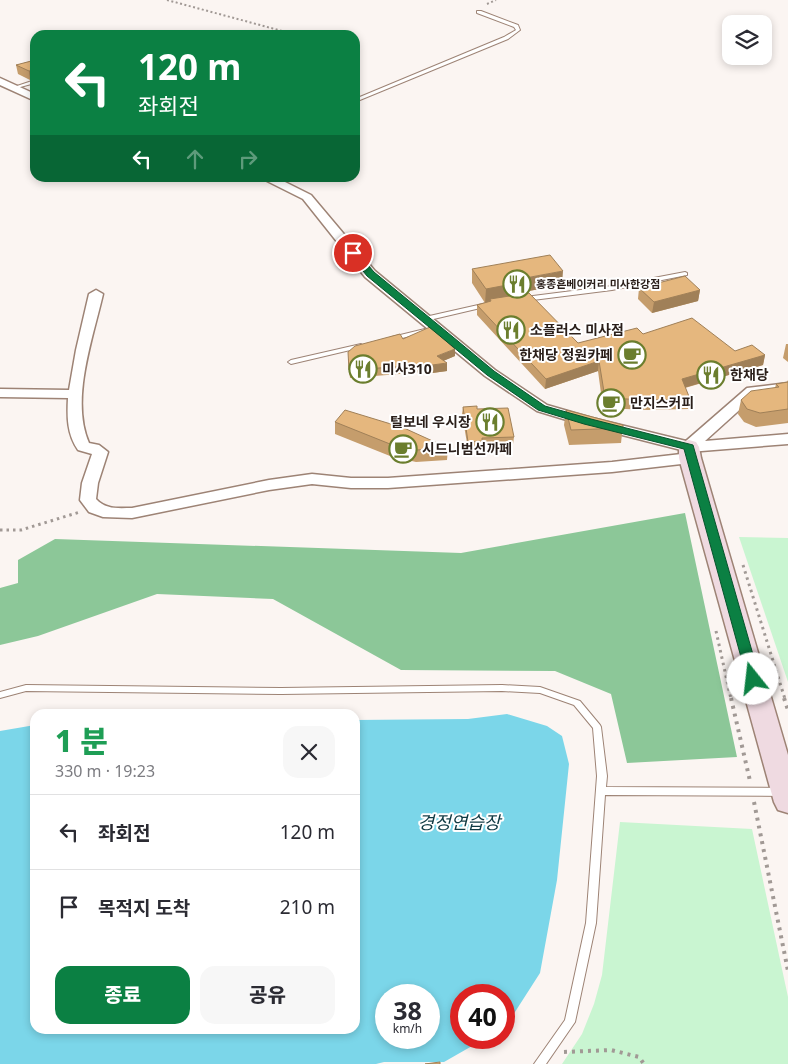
<!DOCTYPE html>
<html lang="ko">
<head>
<meta charset="utf-8">
<style>
  body { margin:0; font-family:"Noto Sans","Noto Sans KR",sans-serif; background:#f7f7f7; color:#2b2b33; height:100vh; display:flex; flex-direction:column; font-size:19px; white-space:nowrap }
  * { box-sizing:border-box; margin:0 }
  p { font-size:16px; color:#7c7c81 }
  .icon { flex:none; width:28px; height:28px; fill:none; stroke:currentColor; stroke-width:2; stroke-linecap:round; stroke-linejoin:round }
  .map { position:relative; flex:1; overflow:hidden }
  .details { position:absolute; left:30px; top:709px; width:330px; height:325px; display:flex; flex-direction:column; background:#fff; border-radius:15px; box-shadow:0 2px 8px #0003 }
  .details>* { flex:none }
  .banner { position:absolute; left:30px; top:30px; width:330px; height:152px; border-radius:15px; box-shadow:0 2px 8px #0003; background:#0b8043; color:#fff; overflow:hidden }
  .tools { position:absolute; left:722px; top:15px; display:grid; gap:10px }
  .tools a { display:grid; place-items:center; width:50px; height:50px; border-radius:10px; background:#fff; box-shadow:0 2px 8px #0003; font-size:25px }
  .speed { position:absolute; left:375px; top:984px; display:flex; gap:10px; font-size:25px; font-weight:700; text-align:center }
  .speed>* { display:grid; place-content:center; width:65px; height:65px; border-radius:50%; background:#fff; box-shadow:0 2px 8px #0003; line-height:1 }
  .speed small { font-size:12px; font-weight:400 }
  .speed .limit { border:8px solid #d22; background:#fff; color:#111 }
  .pin { position:absolute; display:grid; place-items:center; width:42px; height:42px; color:#fff; margin:-21px; border:2px solid #fff; border-radius:50%; box-shadow:0 1px 5px #0007 }
  .me { position:absolute; width:55px; margin:-28px; rotate:344deg; stroke-linejoin:round; filter:drop-shadow(0 0 4px #0008) }
  .turn { display:flex; align-items:center; gap:18px; height:105px; padding:0 25px; font-size:22px }
  .turn .icon { width:65px; height:65px; stroke-width:2.5 }
  .turn b { display:block; font-size:35px; line-height:42px }
  .lanes { display:flex; align-items:center; height:48px; padding:0 25px; background:#0003; justify-content:center; gap:25px; direction:ltr }
  .lanes .off { opacity:.35 }
  .round { display:grid; place-items:center; flex:none; width:52px; height:52px; border-radius:15px; background:#f7f7f7 }
  .headline { display:flex; align-items:center; justify-content:space-between; height:85px; padding:0 25px }
  h1 { font-size:30px; font-weight:800; line-height:38px; color:#1e9e55 }
  .cta { display:flex; gap:10px; margin-top:auto; padding:10px 25px }
  .cta a { flex:1; height:58px; border-radius:15px; background:#0b8043; color:#fff; font-size:20px; font-weight:800; line-height:58px; text-align:center }
  .cta a+a { background:#f7f7f7; color:#2b2b33 }
  ul { padding:0; list-style:none }
  li { display:flex; align-items:center; gap:15px; height:75px; padding:0 25px; border-top:1px solid #e1e1e2 }
  li div { flex:1 }
  li b { display:block; font-size:19px }
  li em { font-style:normal }
  .map>svg:first-child { display:block }
  .green { fill:#c9f5d1 }
  .forest { fill:#8cc798 }
  .water { fill:#7bd6e9; fill-rule:evenodd }
  .lines { fill:none; stroke-linecap:round; stroke-linejoin:round }
  .lane-casing { stroke:#9d8375; stroke-width:2 }
  .street-casing { stroke:#9d8375; stroke-width:3 }
  .secondary-casing { stroke:#9d8375; stroke-width:3 }
  .path-far2 { stroke:#a19995; stroke-width:2; stroke-dasharray:2 2.5; stroke-linecap:butt }
  .path-far1 { stroke:#a19995; stroke-width:3; stroke-dasharray:2.5 4; stroke-linecap:butt }
  .path { stroke:#a19995; stroke-width:4; stroke-dasharray:3 5; stroke-linecap:butt }
  .lane { fill:#fff; fill-rule:evenodd }
  .street { fill:#fff; fill-rule:evenodd }
  .secondary { fill:#efdae1; fill-rule:evenodd }
  .wall { fill:#c59d6c }
  .shaded-wall { fill:#a08058 }
  .building { fill:#e5b77e; stroke:#a08058 }
  .route { fill:#0b8043; stroke:#07532c }
  .labels { text-anchor:middle; stroke-width:4; stroke-linejoin:round; paint-order:stroke }
  .far-poi-label { font-size:11px; font-weight:bold; fill:#2a1f1a; stroke:#fff; text-anchor:start }
  .poi-label { font-size:14px; font-weight:bold; fill:#2a1f1a; stroke:#fff; text-anchor:start }
  .near-water-label { font-size:18px; font-style:italic; fill:#0f3a43; stroke:#fff }
</style>
</head>
<body>
<div class="map">
<svg width="788" height="1064" viewBox="0 0 788 1064">
  <rect width="100%" height="100%" fill="#fbf5f2"/>
  <g class="green">
    <polygon points="739,537 788,538 788,682"/>
    <polygon points="620,822 752,829 788,997 788,1064 562,1064 582,1034 594,1004 602,975"/>
  </g>
  <polygon class="forest" points="685,513 737,757 627,763 611,694 555,671 401,670 273,599 157,594 38,636 0,645 0,588 18,583 18,560 55,539 461,553"/>
  <path class="water" d="M507 714 547 726 562 736 569 764 557 880 540 973 506 1026 504 1027V995H461V1038H486L444 1062H384L376 1064H0V731L35 725V1029H355V720L468 719ZM386 995H429V1038H386Z"/>
  <g class="lines">
    <g class="lane-casing">
      <g id="lane">
        <polygon points="477,11 481,11 518,25 520,30 508,39 355,102 355,99 504,37 516,30 514,27 477,13"/>
        <polygon points="35,80 35,83 13,89 11,88"/>
        <polygon points="685,272 687,273 687,275 612,290 525,301 522,299 525,297 612,286"/>
        <polygon points="487,303 490,305 489,306 425,321 422,319 425,317"/>
        <polygon points="429,328 431,329 431,331 394,340 391,338 392,337"/>
        <polygon points="361,344 364,346 363,347 291,364 288,362 291,360"/>
        <polygon points="26,685 281,688 502,685 540,687 580,701 600,725 601,727 607,776 606,787 788,788 788,796 605,795 596,923 575,1022 546,1064 534,1064 565,1020 586,923 597,776 593,728 574,705 540,693 502,691 281,694 26,691 0,698 0,692"/>
      </g>
    </g>
    <g class="street-casing">
      <g id="street">
        <polygon points="0,78 35,94 35,101 0,85"/>
        <polygon points="264,178 277,178 311,195 375,271 495,370 547,405 592,418 686,441 747,388 788,383 788,391 756,395 705,441 788,434 788,444 689,452 583,425 537,411 485,376 365,277 303,199 265,180"/>
        <path d="M96 290 103 294C93 338 70 400 89 443L99 445 108 452 98 483 96 499C106 510 119 508 132 508L269 480 312 474 351 478H388L612 462 690 453 695 455 698 458 695 461 690 463 612 472 388 488H351L312 484 269 490 132 518 103 517 89 512 80 500 82 483 92 454 78 450C67 434 67 417 68 398L0 397V389L69 390 76 350 89 294Z"/>
      </g>
    </g>
    <g class="secondary-casing">
      <polygon id="secondary" points="689,440 696,442 699,447 701,458 788,755 788,813 778,810 774,802 679,458 679,447 682,442"/>
    </g>
    <g class="path-far2">
      <polyline points="167,0 297,35"/>
      <polyline points="487,4 496,0"/>
    </g>
    <g class="path-far1">
      <polyline points="0,530 21,530 80,512"/>
      <polyline points="743,565 785,699"/>
      <polyline points="716,631 731,699"/>
    </g>
    <g class="path">
      <polyline points="731,698 750,781"/>
      <polyline points="784,698 788,710"/>
      <polyline points="754,802 788,971"/>
      <polyline points="564,1052 611,1050 639,1057 644,1064"/>
    </g>
    <use href="#lane" class="lane"/>
    <use href="#street" class="street"/>
    <use href="#secondary" class="secondary"/>
  </g>
  <g class="wall">
    <polygon points="35,60 30,80 18,74 16,65"/>
    <polygon points="472,269 562,285 523,292 523,294 578,343 643,334 735,351 765,355 763,365 685,388 690,399 688,409 648,410 603,408 598,371 545,389 477,315 477,305 485,303 472,283"/>
    <polygon points="639,288 700,290 698,301 652,313 638,299"/>
    <polygon points="786,344 788,344 788,362 783,358"/>
    <polygon points="455,356 443,361 447,371 425,374 424,372 350,378 348,359"/>
    <polygon points="788,380 788,423 756,427 744,422 738,414 741,400 775,388 776,384 787,382"/>
    <polygon points="463,407 477,409 514,437 513,444 482,446 482,449 468,449 462,414"/>
    <polygon points="566,410 623,425 621,443 569,445 564,425"/>
    <polygon points="335,422 448,448 447,460 416,462 390,456 335,434"/>
  </g>
  <g class="shaded-wall">
    <polygon points="34,70 35,79 30,80 29,71"/>
    <polygon points="563,271 562,285 523,292 522,297 490,299 490,302 485,303 486,289 520,279"/>
    <polygon points="700,290 698,301 652,313 654,302"/>
    <polygon points="455,349 455,356 436,364 437,356"/>
    <polygon points="765,355 763,365 680,389 682,379"/>
    <polygon points="599,361 598,371 545,389 546,379"/>
    <polygon points="447,363 447,371 425,374 425,366"/>
  </g>
  <g class="building">
    <polygon points="35,60 35,73 34,70 29,71 16,65"/>
    <polygon points="550,255 563,271 520,279 523,282 486,289 472,269"/>
    <polygon points="685,276 700,290 654,302 639,288"/>
    <polygon points="529,293 578,343 637,328 643,334 692,318 735,351 752,345 765,355 682,379 690,399 649,400 605,398 599,361 546,379 477,305 491,301 490,299"/>
    <polygon points="430,327 455,349 437,356 447,363 425,366 424,365 349,370 348,352 355,346 400,334 403,339"/>
    <polygon points="788,382 788,409 760,413 747,409 741,400 751,391 779,387 776,384"/>
    <polygon points="477,406 477,409 508,408 514,437 482,438 482,441 468,442 463,407"/>
    <polygon points="345,410 404,428 448,448 417,450 390,444 335,422"/>
    <polygon points="566,410 623,425 623,428 571,430"/>
    <polygon points="440,1062 440,1064 425,1064"/>
  </g>
  <polygon class="route" points="353,250 356,251 374,272 453,337 494,371 545,406 591,419 693,445 760,679 758,682 749,682 747,679 684,449 584,424 538,410 487,375 446,341 367,276 349,253"/>
  <defs>
    <g id="restaurant-ring" transform="scale(1.4375)"><circle r="9.5" fill="#fff" stroke="#6b7e2e" stroke-width="1.5"/><path d="M-5-6h1v4h1v-4h1v4h1v-4h1v5L-1.5 .5V6h-2V.5L-5-1ZM5-6V6H3V1.5H1.5Q1.5-4 5-6Z" fill="#6b7e2e"/></g>
    <g id="cafe-ring" transform="scale(1.4375)"><circle r="9.5" fill="#fff" stroke="#6b7e2e" stroke-width="1.5"/><path d="M-5.5-4.5H6V0H3Q3 3.5 0 3.5H-2.5Q-5.5 3.5-5.5 0ZM3-3.2v2h1.7v-2ZM-6 4.5H4V6H-6Z" fill="#6b7e2e"/></g>
  </defs>
  <g fill-rule="evenodd">
    <use href="#restaurant-ring" x="517" y="284"/>
    <use href="#restaurant-ring" x="511" y="330"/>
    <use href="#cafe-ring" x="632" y="355"/>
    <use href="#restaurant-ring" x="363" y="369"/>
    <use href="#restaurant-ring" x="711" y="375"/>
    <use href="#cafe-ring" x="611" y="403"/>
    <use href="#restaurant-ring" x="490" y="422"/>
    <use href="#cafe-ring" x="403" y="449"/>
  </g>
  <g class="labels">
    <g class="far-poi-label">
      <text x="536" y="288">홍종흔베이커리 미사한강점</text>
    </g>
    <g class="poi-label">
      <text x="530" y="335">소플러스 미사점</text>
      <text x="613" y="360" text-anchor="end">한채당 정원카페</text>
      <text x="382" y="374">미사310</text>
      <text x="730" y="380">한채당</text>
      <text x="630" y="408">만지스커피</text>
      <text x="471" y="427" text-anchor="end">털보네 우시장</text>
      <text x="422" y="454">시드니범선까페</text>
    </g>
    <g class="near-water-label">
      <text x="459" y="829">경정연습장</text>
    </g>
  </g>
</svg>
<div class="tools">
<a><svg class="icon" aria-label="layers" viewBox="0 0 24 24"><path d="M12 4l9 5-9 5-9-5zM3 14l9 5 9-5"/></svg></a>
</div>
<div class="speed"><div>38<small>km/h</small></div><div class="limit">40</div></div>
<div class="pin" style="left:353px;top:253px;background:#d93025"><svg class="icon" aria-label="arrive" viewBox="0 0 24 24"><path d="M6 21V4h12l-3 4 3 4H6"/></svg></div>
<svg class="me" style="left:753px;top:679px" viewBox="-20 -20 40 40"><circle r="19" fill="#fff"/><path d="M0-13L10 11 0 6-10 11z" fill="#0b8043"/></svg>
<div class="banner">
<div class="turn"><svg class="icon" aria-label="left" viewBox="0 0 24 24"><path d="M17 20v-9H6M10 6l-5 5 5 5"/></svg><div><b>120 m</b>좌회전</div></div>
<div class="lanes"><svg class="icon" aria-label="left" viewBox="0 0 24 24"><path d="M17 20v-9H6M10 6l-5 5 5 5"/></svg><svg class="icon off" aria-label="ahead" viewBox="0 0 24 24"><path d="M12 20V5M6 11l6-6 6 6"/></svg><svg class="icon off" aria-label="right" viewBox="0 0 24 24"><path d="M7 20v-9h11M14 6l5 5-5 5"/></svg></div>
</div>
<section class="details">
<div class="headline"><div><h1>1 분</h1><p>330 m · 19:23</p></div><a class="round"><svg class="icon" aria-label="close" viewBox="0 0 24 24"><path d="M6 6l12 12M18 6L6 18"/></svg></a></div>
<ul>
<li><svg class="icon" aria-label="left" viewBox="0 0 24 24"><path d="M17 20v-9H6M10 6l-5 5 5 5"/></svg><div><b>좌회전</b></div><em>120 m</em></li>
<li><svg class="icon" aria-label="arrive" viewBox="0 0 24 24"><path d="M6 21V4h12l-3 4 3 4H6"/></svg><div><b>목적지 도착</b></div><em>210 m</em></li>
</ul>
<div class="cta"><a>종료</a><a>공유</a></div>
</section>
</div>
</body>
</html>
